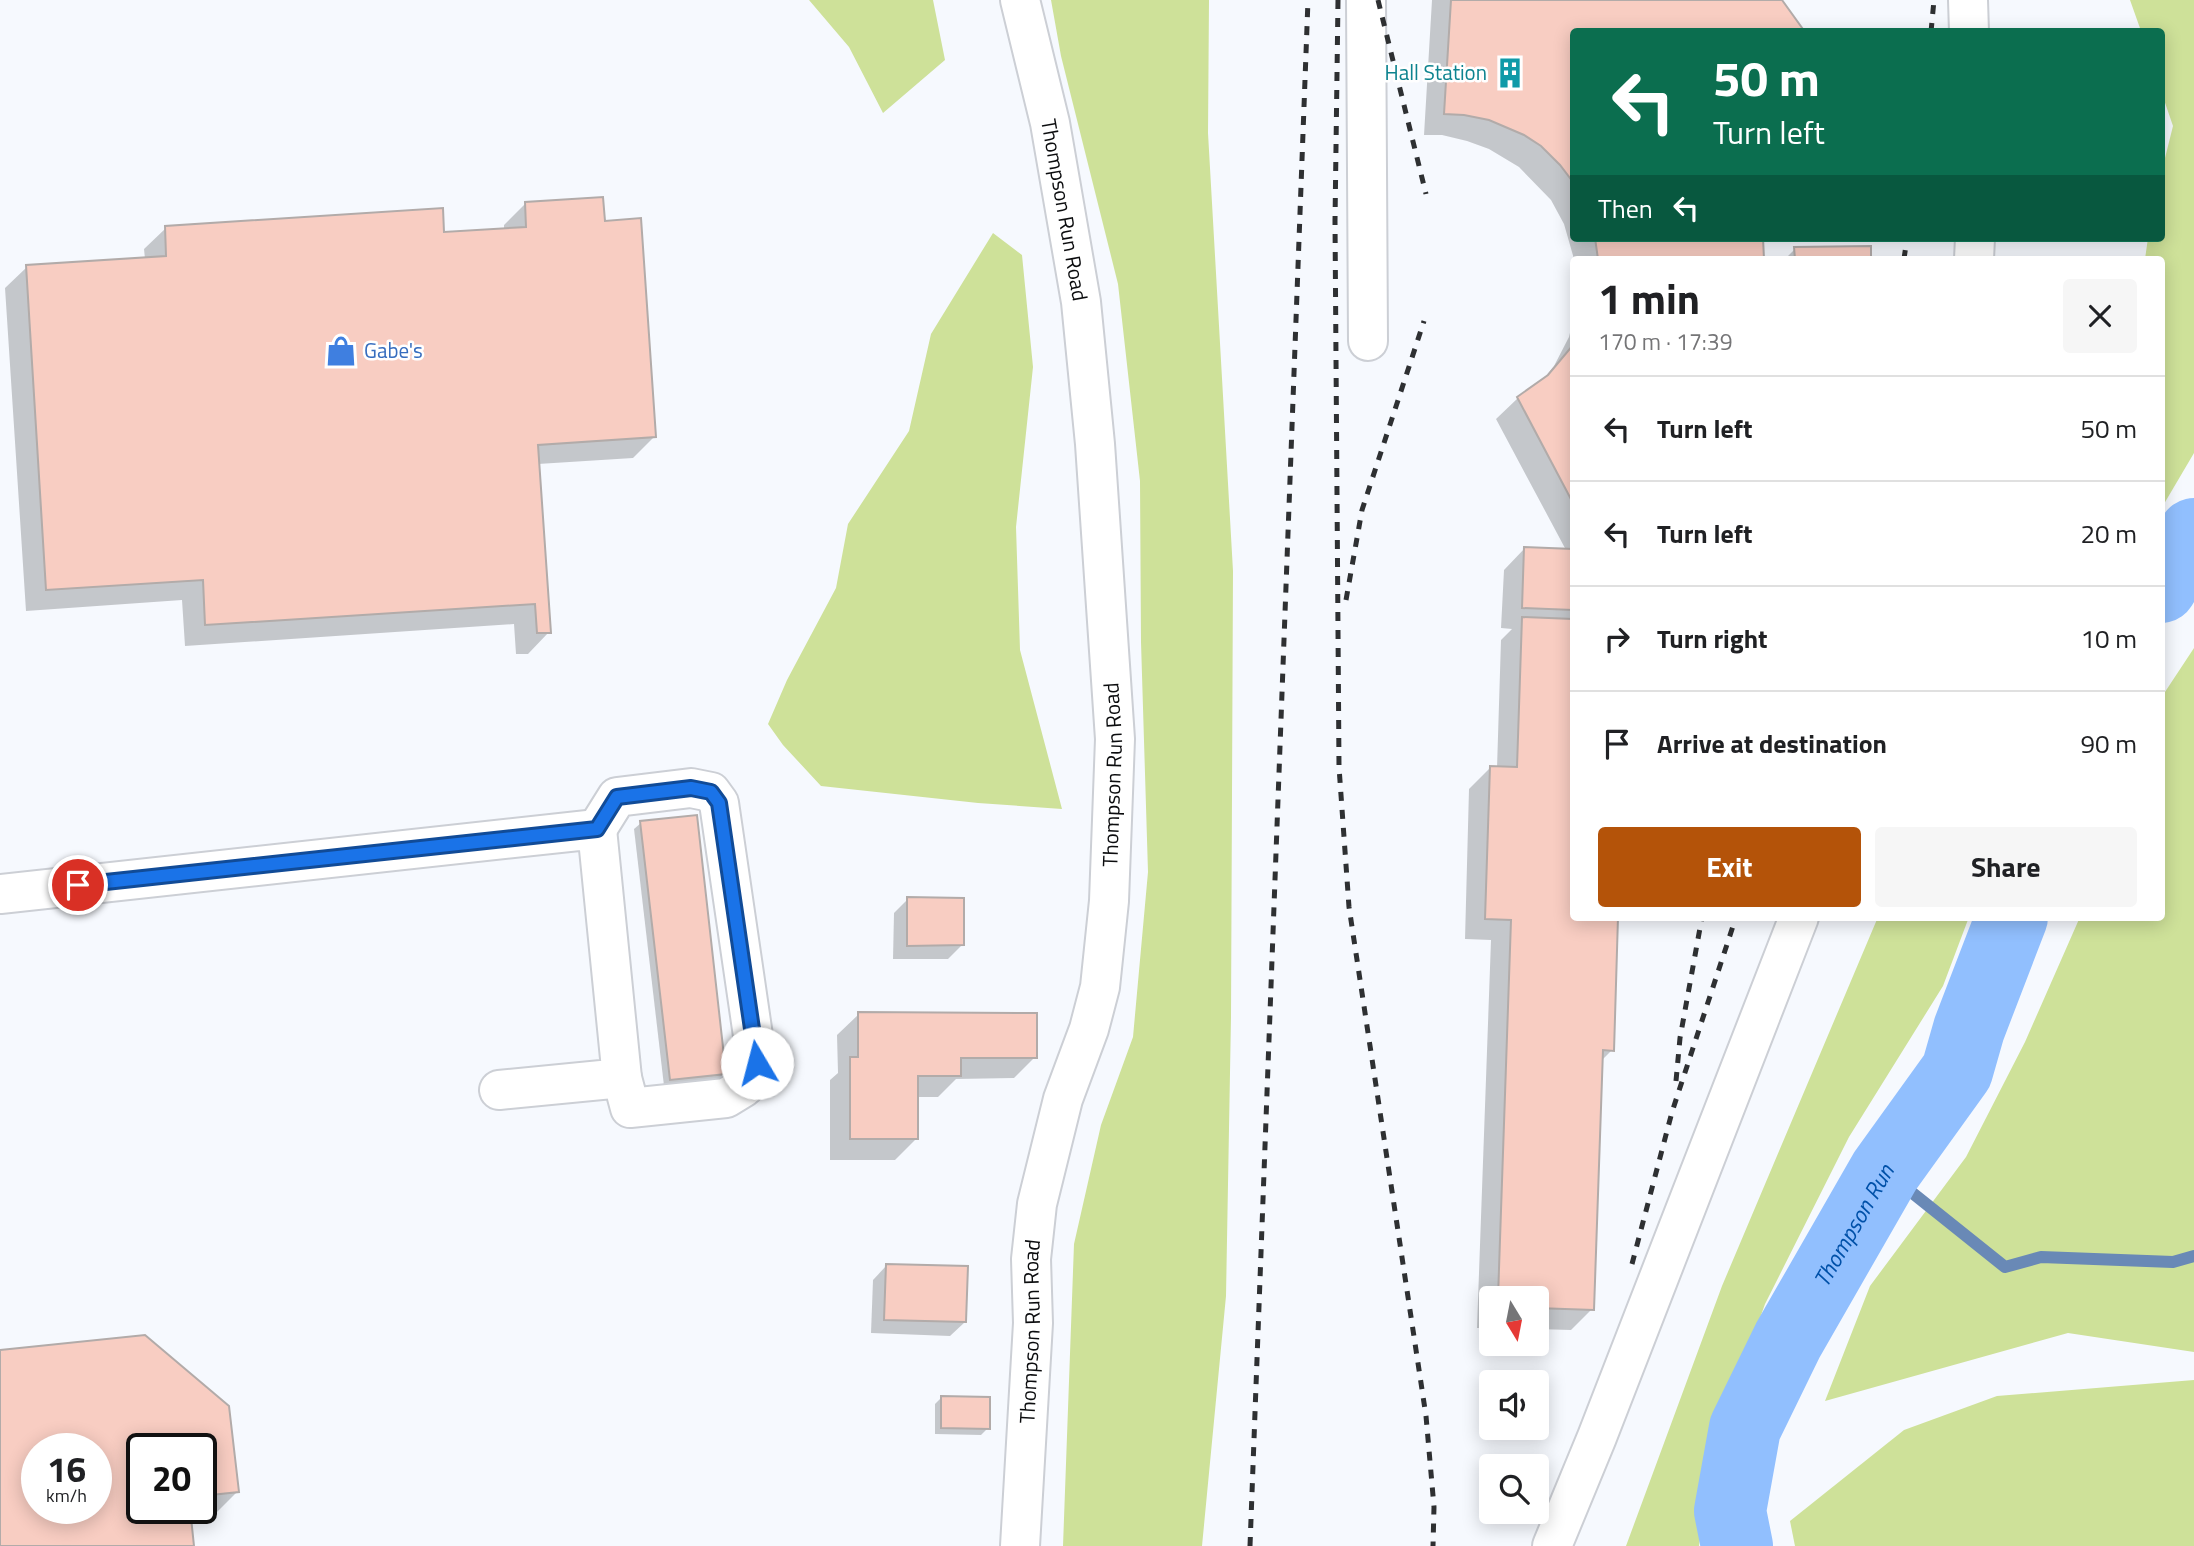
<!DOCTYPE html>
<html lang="en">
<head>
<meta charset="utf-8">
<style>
  body { margin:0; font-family:"Titillium Web",sans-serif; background:#f6f6f6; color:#202124; height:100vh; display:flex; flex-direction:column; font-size:26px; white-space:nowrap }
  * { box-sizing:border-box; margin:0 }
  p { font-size:23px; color:#757577 }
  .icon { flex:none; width:38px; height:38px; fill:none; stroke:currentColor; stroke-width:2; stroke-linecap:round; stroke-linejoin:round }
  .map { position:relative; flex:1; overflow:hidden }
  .panel { position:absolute; left:1570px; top:256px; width:595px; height:665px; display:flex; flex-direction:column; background:#fff; border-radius:7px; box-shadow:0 4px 18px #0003 }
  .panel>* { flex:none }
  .top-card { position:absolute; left:1570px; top:28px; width:595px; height:214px; border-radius:7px; box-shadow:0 4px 18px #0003; background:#0b6e4f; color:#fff; overflow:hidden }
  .needle { width:46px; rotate:170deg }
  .buttons { position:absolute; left:1479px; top:1286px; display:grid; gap:14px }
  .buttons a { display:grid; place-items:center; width:70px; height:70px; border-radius:7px; background:#fff; box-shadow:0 4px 18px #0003; font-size:35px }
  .speed { position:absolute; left:21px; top:1433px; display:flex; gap:14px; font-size:35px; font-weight:700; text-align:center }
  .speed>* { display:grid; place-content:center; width:91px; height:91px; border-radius:50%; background:#fff; box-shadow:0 4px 18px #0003; line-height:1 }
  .speed small { font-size:18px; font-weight:400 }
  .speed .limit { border:4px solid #111; border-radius:10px; background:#fff; color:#111 }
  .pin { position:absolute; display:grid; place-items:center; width:60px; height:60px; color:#fff; margin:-30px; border:4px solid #fff; border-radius:50%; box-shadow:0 2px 7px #0007 }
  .me { position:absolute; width:77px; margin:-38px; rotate:352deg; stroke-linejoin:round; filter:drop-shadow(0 0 5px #0008) }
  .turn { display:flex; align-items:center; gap:24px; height:147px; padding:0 28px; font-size:32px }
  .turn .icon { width:91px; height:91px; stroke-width:2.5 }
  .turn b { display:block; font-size:49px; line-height:60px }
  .then { display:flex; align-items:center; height:66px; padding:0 28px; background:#0003; gap:14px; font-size:26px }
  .round { display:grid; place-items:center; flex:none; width:74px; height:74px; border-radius:7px; background:#f6f6f6 }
  .overview { display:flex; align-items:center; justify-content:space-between; height:119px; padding:0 28px }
  h1 { font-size:42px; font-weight:700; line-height:52px }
  .action { display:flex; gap:14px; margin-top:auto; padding:14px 28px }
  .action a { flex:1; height:80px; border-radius:7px; background:#b45309; color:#fff; font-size:28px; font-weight:700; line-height:80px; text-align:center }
  .action a+a { background:#f6f6f6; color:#202124 }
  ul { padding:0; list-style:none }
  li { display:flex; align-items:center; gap:21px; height:105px; padding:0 28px; border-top:2px solid #e0e0e0 }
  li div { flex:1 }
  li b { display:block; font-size:26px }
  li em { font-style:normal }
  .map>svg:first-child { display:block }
  .green { fill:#cee199 }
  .shadow { fill:#0003; fill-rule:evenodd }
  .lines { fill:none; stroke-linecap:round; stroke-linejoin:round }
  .stream { stroke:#6989b6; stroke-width:12 }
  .river { stroke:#91bffe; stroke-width:72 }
  .building { fill:#f8cdc2; stroke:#b2aba9; stroke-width:2; fill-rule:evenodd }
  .minor-casing { stroke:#cccfd5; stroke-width:42 }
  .minor { stroke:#fff; stroke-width:38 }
  .rail { stroke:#2e3032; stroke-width:5; stroke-dasharray:9 9; stroke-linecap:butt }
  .route-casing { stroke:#114b97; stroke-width:18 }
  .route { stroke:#1a73e8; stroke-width:12 }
  .labels { text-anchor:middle; stroke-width:5; stroke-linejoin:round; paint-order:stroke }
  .culture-label { font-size:21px; fill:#0d838f; stroke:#fff; text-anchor:end }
  .street-label { font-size:21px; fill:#0b0c0e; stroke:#fff }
  .shop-label { font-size:21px; fill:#366cbe; stroke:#fff; text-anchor:start }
  .water-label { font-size:23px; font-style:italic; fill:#0051a9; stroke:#fff }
</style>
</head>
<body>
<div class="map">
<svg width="2194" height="1546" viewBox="0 0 2194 1546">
  <rect width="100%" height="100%" fill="#f6f9fe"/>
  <g class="green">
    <polygon points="809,0 933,0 945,60 883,113 849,47"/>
    <polygon points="1051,0 1209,0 1208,133 1233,571 1231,1017 1226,1296 1202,1546 1063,1546 1074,1244 1101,1125 1133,1037 1148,872 1141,642 1140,481 1118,284 1061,56"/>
    <polygon points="2130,0 2194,0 2194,453 2161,509 2161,259 2145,259 2148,238 2161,238 2161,174 2173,126 2161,91 2161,32 2141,31"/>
    <polygon points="993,233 1022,255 1033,367 1016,527 1020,650 1062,809 978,803 821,786 783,745 768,724 787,680 836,588 848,524 909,431 931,334"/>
    <polygon points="2194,648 2194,1352 2068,1333 1825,1401 1870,1286 1966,1157 2025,1042 2080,917 2161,917 2161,698"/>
    <polygon points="1878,917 1969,917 1943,986 1849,1137 1765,1304 1710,1458 1699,1546 1626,1546 1722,1286"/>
    <polygon points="2194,1380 2194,1546 1795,1546 1790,1521 1904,1430 1997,1396"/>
  </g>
  <g class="shadow">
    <polygon points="1432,0 1779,0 1573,32 1573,238 1760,238 1761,259 1574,259 1564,224 1551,200 1519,167 1489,149 1467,141 1442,135 1424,135"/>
    <polygon points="525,204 603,223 654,437 633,458 538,464 549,632 528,654 516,654 514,624 185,646 182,600 26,611 5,288 27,267 145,259 144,249 166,228 443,234 504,230 504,225"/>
    <polygon points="1795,249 1869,259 1785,259"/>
    <polygon points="1573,320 1573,917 1616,917 1612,1050 1600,1062 1592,1309 1571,1330 1536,1329 1536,1298 1491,1298 1491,1328 1477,1328 1491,940 1465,939 1469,789 1490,768 1497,768 1501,640 1512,629 1501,628 1504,570 1525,548 1566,550 1496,419 1518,398 1541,382 1554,366 1569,337"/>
    <polygon points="641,823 724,1073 718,1080 664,1086 634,829"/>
    <polygon points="908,899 962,945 948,959 893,959 894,913"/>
    <polygon points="859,1014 1035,1057 1014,1078 956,1079 938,1097 916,1097 916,1139 895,1160 830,1160 830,1080 838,1073 837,1035"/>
    <polygon points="887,1265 965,1322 950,1336 871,1333 873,1280"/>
    <path d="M144 1337 237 1492 216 1513 189 1515 192 1546H0V1352ZM37 1449H96V1508H37ZM142 1449H201V1508H142Z"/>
    <polygon points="942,1397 988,1428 981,1435 935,1434 935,1404"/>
  </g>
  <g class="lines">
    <polyline class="stream" points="1885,1171 2005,1267 2041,1257 2173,1262 2194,1256"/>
    <g class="river">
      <polyline points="2161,587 2194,534"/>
      <path id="s1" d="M1737 1546 1730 1511 1745 1428 1788 1340 1885 1171 1957 1071 1969 1029 2012 917"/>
    </g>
  </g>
  <g class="building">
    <polygon points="1451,0 1782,0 1805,32 1573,32 1573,182 1560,165 1541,146 1524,135 1489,120 1464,115 1444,114"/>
    <polygon points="603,197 605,221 641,218 656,437 538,445 551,633 537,633 535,604 205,625 203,580 46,590 26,265 166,256 165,226 443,208 444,232 526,227 525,202"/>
    <polygon points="1595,238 1763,238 1764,259 1598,259"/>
    <polygon points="1871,246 1871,259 1795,259 1794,247"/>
    <polygon points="1573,345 1573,503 1517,397 1548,375"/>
    <polygon points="1524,547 1573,549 1573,610 1522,608"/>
    <polygon points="1522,617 1573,619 1573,917 1618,917 1614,1051 1603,1050 1594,1310 1536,1308 1536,1298 1498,1298 1511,920 1485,919 1490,766 1517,767"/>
    <polygon points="697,815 726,1074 670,1080 640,821"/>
    <polygon points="907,897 964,898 964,945 907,946"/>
    <polygon points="858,1012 1037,1013 1037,1058 961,1058 961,1076 918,1076 918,1139 850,1139 850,1057 858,1057"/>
    <polygon points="886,1264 968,1266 966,1322 884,1320"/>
    <path d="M145 1335 229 1406 239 1492 201 1496V1449H142V1508H190L194 1546H0V1350ZM37 1449H96V1508H37Z"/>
    <polygon points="941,1396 990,1397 990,1429 941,1428"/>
  </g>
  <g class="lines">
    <g class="minor-casing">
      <g id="minor">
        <polyline points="1366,0 1368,341"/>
        <polyline points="1968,0 1969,32"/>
        <polyline points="1974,259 1975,238"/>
        <polyline points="597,829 617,797 691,788 711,792 719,803 757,1063 744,1087 726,1098 630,1108 622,1078"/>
        <polyline points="0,894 597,829 622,1078 499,1090"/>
        <path id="s2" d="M1020 1546 1033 1323 1031 1259 1037 1204 1063 1099 1089 1029 1100 987 1109 901 1115 739 1095 444 1081 302 1050 123 1020 0"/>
        <polyline points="1552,1546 1597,1437 1799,917"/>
      </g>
    </g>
    <use href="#minor" class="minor"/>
    <g class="rail">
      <polyline points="1338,0 1335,221 1339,767 1349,907 1426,1416 1434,1507 1433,1546"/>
      <polyline points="1378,0 1426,194"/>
      <polyline points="1931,32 1934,0"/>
      <polyline points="1904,259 1907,238"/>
      <polyline points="1346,600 1362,510 1424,321"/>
      <polyline points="1676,1081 1680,1038 1702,917"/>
      <polyline points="1632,1264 1672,1112 1736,917"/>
      <polyline points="1250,1546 1308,0"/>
    </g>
  </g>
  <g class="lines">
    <g class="route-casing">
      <polyline id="route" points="78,885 597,829 617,797 691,788 711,792 719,803 757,1063"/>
    </g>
    <use href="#route" class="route"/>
  </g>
  <defs>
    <g id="building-bare" transform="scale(2.415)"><path d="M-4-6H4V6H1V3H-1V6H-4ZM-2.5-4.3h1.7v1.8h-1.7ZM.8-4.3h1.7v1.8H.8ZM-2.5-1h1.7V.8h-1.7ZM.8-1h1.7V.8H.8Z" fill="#0f9aa8" stroke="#fff" stroke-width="2.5" paint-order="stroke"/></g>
    <g id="shop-bare" transform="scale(2.415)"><path d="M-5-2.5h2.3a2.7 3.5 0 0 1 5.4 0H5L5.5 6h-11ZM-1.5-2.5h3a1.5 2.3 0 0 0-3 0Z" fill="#3f7fe0" stroke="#fff" stroke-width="2.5" paint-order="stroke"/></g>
  </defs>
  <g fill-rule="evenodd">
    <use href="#building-bare" x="1510" y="73"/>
    <use href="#shop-bare" x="341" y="351"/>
  </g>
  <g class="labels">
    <g class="culture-label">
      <text x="1487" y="80">Hall Station</text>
    </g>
    <g class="street-label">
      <text transform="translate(1064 210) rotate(80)" y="7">Thompson Run Road</text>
      <text dy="7" stroke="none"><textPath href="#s2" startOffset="782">Thompson Run Road</textPath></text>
      <text dy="7" stroke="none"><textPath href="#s2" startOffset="215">Thompson Run Road</textPath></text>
    </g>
    <g class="shop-label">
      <text x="364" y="358">Gabe's</text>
    </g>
    <g class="water-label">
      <text dy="8" stroke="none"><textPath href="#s1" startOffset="350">Thompson Run</textPath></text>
    </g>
  </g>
</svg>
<div class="buttons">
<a><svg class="needle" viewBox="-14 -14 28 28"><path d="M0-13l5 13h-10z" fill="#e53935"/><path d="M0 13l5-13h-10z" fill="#757577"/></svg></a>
<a><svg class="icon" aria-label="sound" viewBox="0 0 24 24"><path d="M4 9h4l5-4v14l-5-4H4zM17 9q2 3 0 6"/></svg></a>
<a><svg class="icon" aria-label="search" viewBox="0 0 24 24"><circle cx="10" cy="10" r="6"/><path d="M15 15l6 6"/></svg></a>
</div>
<div class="speed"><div>16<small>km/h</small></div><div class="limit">20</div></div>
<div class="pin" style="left:78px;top:885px;background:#d93025"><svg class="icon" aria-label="arrive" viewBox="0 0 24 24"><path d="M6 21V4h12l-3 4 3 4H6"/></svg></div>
<svg class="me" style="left:757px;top:1063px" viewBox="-20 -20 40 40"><circle r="19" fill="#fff"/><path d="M0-13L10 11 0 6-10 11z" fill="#1a73e8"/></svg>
<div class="top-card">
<div class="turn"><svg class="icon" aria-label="left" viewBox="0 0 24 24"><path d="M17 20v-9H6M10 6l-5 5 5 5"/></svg><div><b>50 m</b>Turn left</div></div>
<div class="then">Then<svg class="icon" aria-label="left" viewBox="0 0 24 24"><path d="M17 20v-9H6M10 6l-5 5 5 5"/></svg></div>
</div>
<section class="panel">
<div class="overview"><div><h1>1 min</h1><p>170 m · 17:39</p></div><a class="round"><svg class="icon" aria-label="close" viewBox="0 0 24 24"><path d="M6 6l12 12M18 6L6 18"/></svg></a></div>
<ul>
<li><svg class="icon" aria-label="left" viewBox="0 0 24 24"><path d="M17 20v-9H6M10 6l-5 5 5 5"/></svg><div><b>Turn left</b></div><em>50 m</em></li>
<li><svg class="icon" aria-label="left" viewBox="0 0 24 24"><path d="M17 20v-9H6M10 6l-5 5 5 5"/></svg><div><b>Turn left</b></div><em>20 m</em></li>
<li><svg class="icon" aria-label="right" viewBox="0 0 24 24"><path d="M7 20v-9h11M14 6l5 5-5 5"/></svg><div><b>Turn right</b></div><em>10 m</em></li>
<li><svg class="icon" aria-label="arrive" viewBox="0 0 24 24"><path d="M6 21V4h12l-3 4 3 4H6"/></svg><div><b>Arrive at destination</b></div><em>90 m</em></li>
</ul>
<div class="action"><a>Exit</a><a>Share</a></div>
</section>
</div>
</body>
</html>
